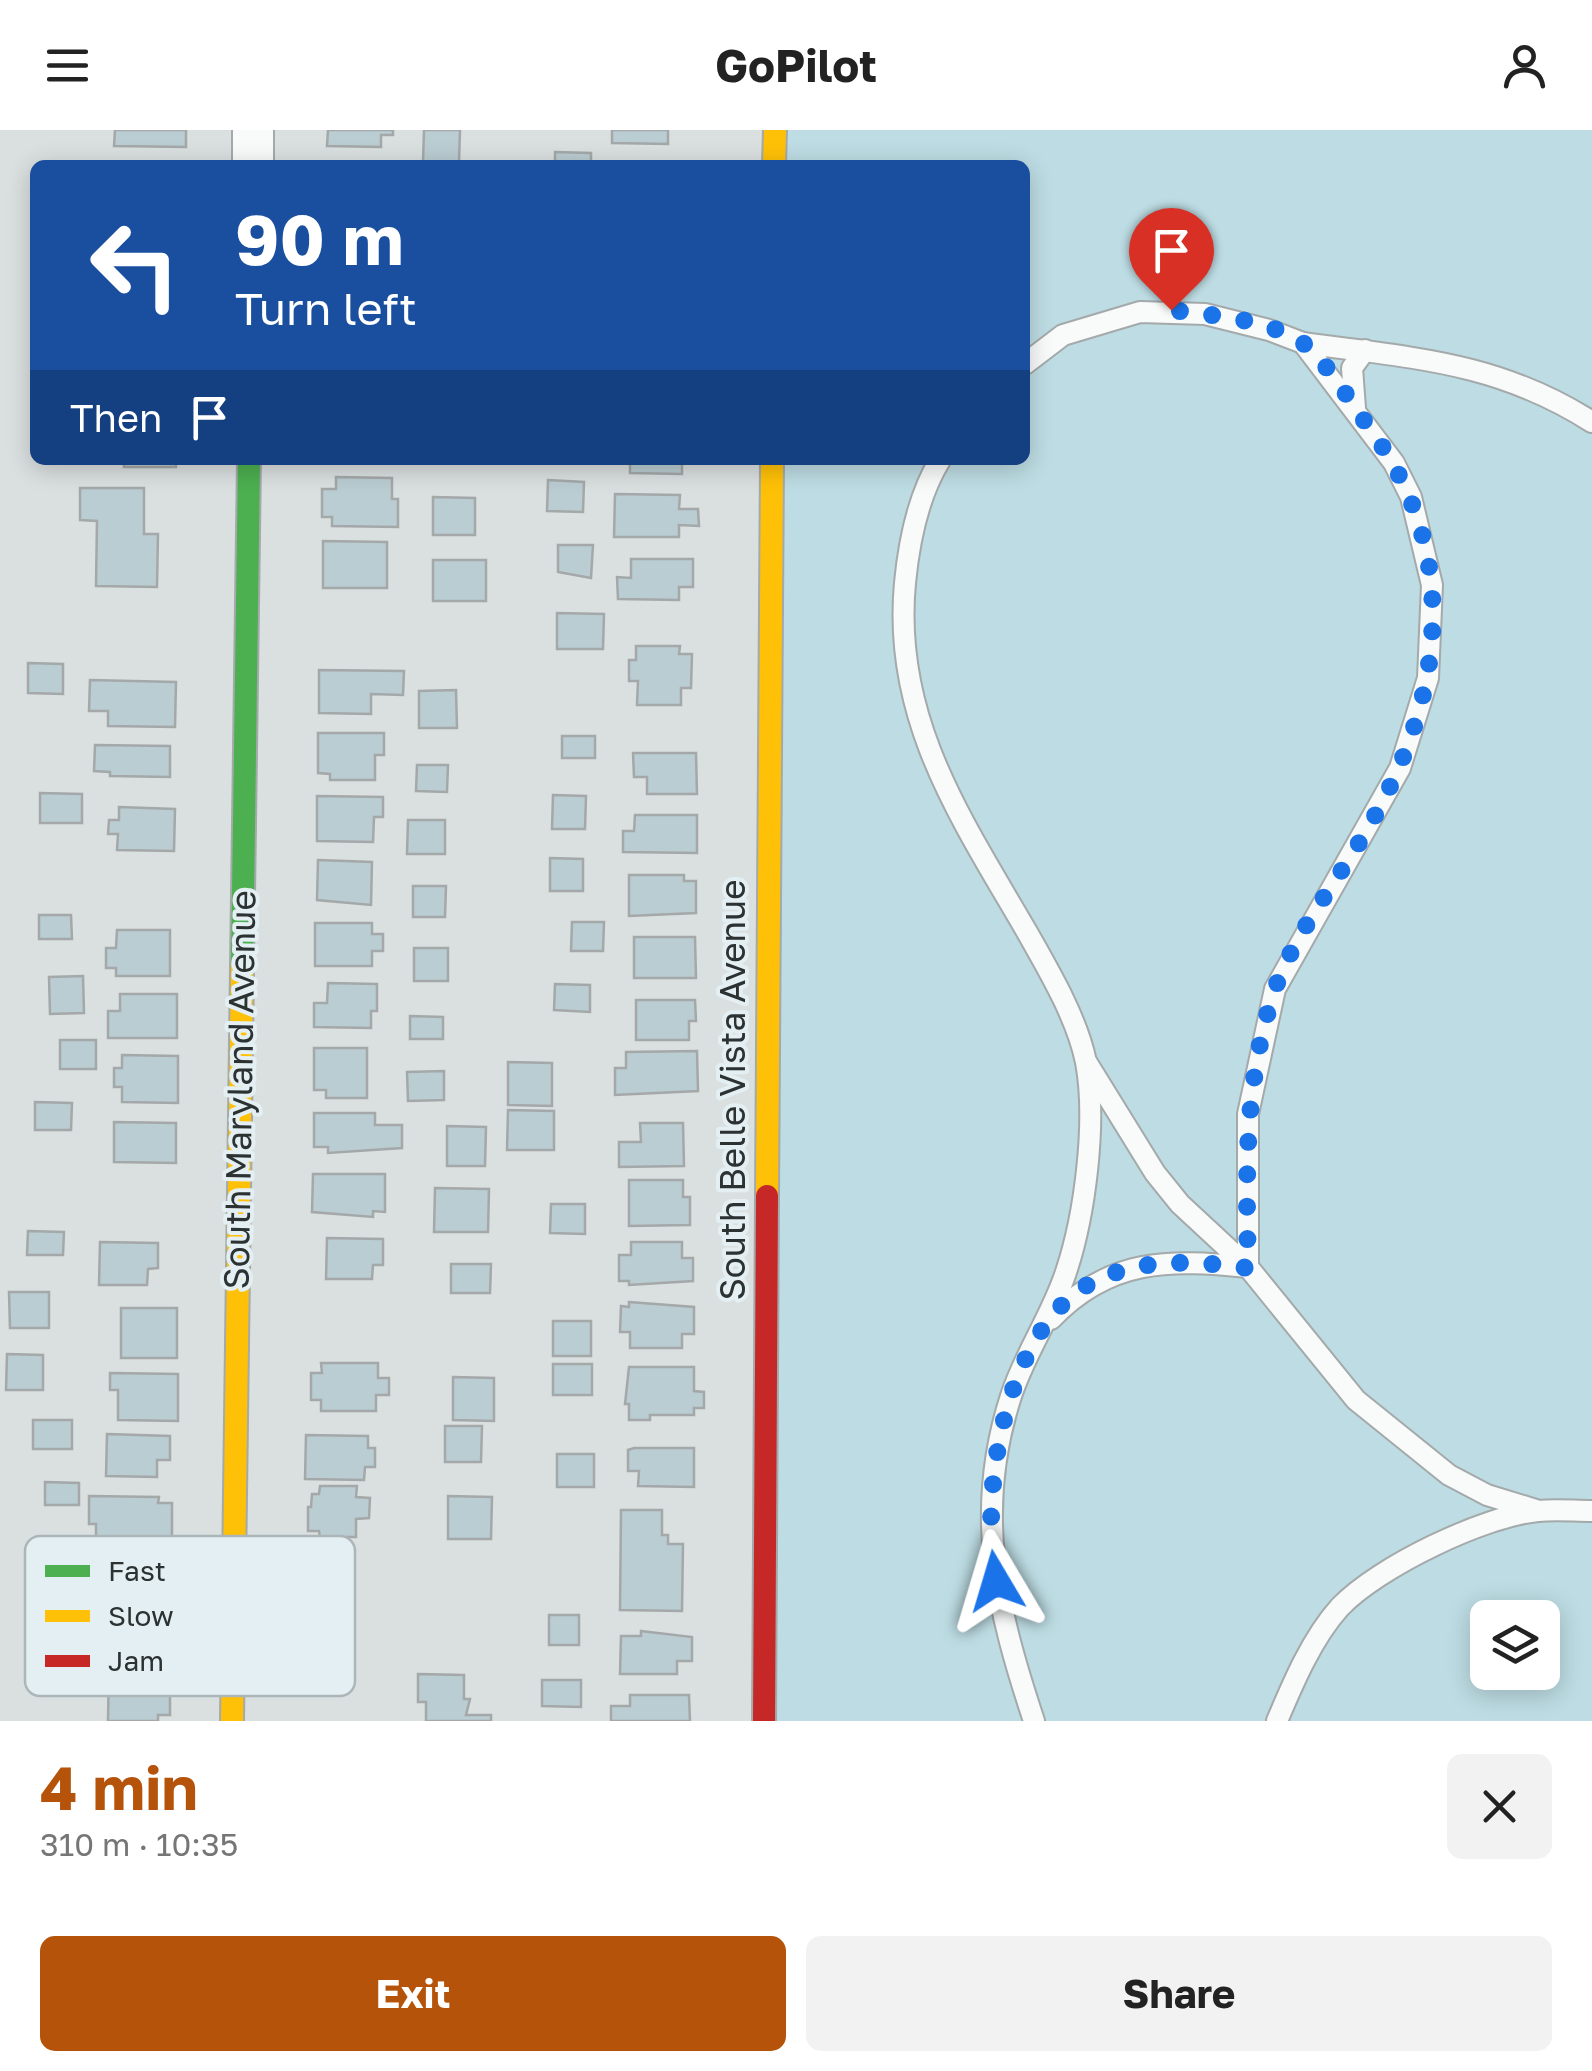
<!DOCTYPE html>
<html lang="en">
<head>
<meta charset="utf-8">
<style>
  body { margin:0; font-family:"Golos Text",sans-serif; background:#f2f2f2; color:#222; height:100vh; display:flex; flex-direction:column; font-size:38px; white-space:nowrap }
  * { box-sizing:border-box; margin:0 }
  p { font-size:32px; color:#767676 }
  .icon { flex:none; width:55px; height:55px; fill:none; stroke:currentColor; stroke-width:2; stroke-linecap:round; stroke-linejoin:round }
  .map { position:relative; height:1591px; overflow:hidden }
  .side { display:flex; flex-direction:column; background:#fff; flex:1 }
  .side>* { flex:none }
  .top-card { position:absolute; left:30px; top:30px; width:1000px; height:305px; border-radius:15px; box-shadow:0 5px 25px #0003; background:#1a4fa0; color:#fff; overflow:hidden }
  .fabs { position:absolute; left:1470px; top:1470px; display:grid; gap:20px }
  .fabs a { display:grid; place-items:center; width:90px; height:90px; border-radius:15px; background:#fff; box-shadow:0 5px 25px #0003; font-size:50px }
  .pin { position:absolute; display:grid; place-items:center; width:85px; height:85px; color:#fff; margin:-102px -42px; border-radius:50% 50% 50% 0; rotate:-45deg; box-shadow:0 0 10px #0007 }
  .pin .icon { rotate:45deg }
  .me { position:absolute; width:110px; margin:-55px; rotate:353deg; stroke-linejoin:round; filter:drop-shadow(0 0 8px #0008) }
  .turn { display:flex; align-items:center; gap:35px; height:210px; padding:0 40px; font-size:45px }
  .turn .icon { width:130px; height:130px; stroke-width:2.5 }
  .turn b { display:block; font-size:70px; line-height:85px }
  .then { display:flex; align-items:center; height:95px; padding:0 40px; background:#0003; gap:20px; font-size:38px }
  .round { display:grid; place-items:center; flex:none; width:105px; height:105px; border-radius:15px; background:#f2f2f2 }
  .summary { display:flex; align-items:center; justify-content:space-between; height:170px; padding:0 40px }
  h1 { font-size:60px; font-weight:700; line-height:75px; color:#b45309 }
  .primary-button { display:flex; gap:20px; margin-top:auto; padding:20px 40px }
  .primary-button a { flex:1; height:115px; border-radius:15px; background:#b45309; color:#fff; font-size:40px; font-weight:700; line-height:115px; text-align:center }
  .primary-button a+a { background:#f2f2f2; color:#222 }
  header { display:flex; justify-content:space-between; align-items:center; height:130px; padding:0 40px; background:#fff; font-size:45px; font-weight:700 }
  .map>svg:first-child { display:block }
  .green { fill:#bddce3; fill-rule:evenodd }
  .building { fill:#bacdd2; stroke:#a4a8a9; stroke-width:2.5 }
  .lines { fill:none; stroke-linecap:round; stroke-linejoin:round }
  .lane-casing { stroke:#a4a9aa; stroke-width:24 }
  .street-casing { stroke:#a4a9aa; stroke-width:44 }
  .fast-casing { stroke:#a4a9aa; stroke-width:26 }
  .slow-casing { stroke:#a4a9aa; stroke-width:26 }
  .jam-casing { stroke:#a4a9aa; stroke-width:26 }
  .lane { stroke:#f9fafa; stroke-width:20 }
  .street { stroke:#f9fafa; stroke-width:40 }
  .fast { stroke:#4caf50; stroke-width:22 }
  .slow { stroke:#ffc107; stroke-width:22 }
  .jam { stroke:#c62828; stroke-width:22 }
  .route { stroke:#1a73e8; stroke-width:18; stroke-dasharray:0 32.4 }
  .labels { text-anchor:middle; stroke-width:8; stroke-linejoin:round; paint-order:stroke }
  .street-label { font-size:35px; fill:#2c3132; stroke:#e3eff2 }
  .key { fill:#e3eff2; stroke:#acb6b8; stroke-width:2.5 }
  .key-label { font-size:28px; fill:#2c3132 }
</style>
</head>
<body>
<header><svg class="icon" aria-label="menu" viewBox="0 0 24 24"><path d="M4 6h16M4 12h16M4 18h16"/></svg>GoPilot<svg class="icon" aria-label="person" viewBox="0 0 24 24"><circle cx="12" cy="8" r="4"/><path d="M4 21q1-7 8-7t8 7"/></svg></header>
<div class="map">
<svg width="1592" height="1591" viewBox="0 0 1592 1591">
  <rect width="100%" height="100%" fill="#dadfe0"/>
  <path class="green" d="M775 0H1592V1591H764L772 330H1025V35H774ZM1488 1488H1542V1542H1488Z"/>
  <g class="building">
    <polygon points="115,0 186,0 186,17 114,16"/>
    <polygon points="328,0 393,0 393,5 381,5 381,17 327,16"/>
    <polygon points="424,0 460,0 459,32 423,32"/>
    <polygon points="612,0 668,0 668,14 612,13"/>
    <polygon points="555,22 591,23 591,35 555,35"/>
    <rect x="124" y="330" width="52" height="7"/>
    <polygon points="630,330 689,330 688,333 682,333 682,344 630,343"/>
    <polygon points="336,347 392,348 392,369 398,369 398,397 332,396 332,387 322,387 322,359 336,359"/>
    <polygon points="548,350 584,352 583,382 547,381"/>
    <polygon points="80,358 144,358 144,404 158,404 157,457 96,456 97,391 80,390"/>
    <polygon points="615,364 680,365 679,379 698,379 699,396 679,395 679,407 614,407"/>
    <polygon points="433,367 475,368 475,405 433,405"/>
    <polygon points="323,411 387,412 387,458 323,458"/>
    <polygon points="558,415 593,415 591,448 558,442"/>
    <polygon points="631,429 693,429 693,457 679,457 679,470 618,469 617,447 631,448"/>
    <rect x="433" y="430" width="53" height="41"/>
    <polygon points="557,483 604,484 603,519 557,519"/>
    <polygon points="636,516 680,516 679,524 692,524 691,558 681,558 681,575 637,575 638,551 629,551 629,530 636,530"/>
    <polygon points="28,533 63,534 63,564 28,563"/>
    <polygon points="319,540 404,541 403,565 371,564 371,584 319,583"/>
    <polygon points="90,550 176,552 175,597 108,596 108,581 89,581"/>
    <polygon points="456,560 457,598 419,598 419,561"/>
    <polygon points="318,603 384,603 384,625 375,625 375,650 330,650 330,644 318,643"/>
    <rect x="562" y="606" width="33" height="22"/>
    <polygon points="95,615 170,616 170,647 110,646 110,642 94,641"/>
    <polygon points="633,623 696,623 697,664 647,664 647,647 634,647"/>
    <polygon points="417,635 448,635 447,662 416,661"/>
    <polygon points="40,663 82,664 82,693 40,693"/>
    <polygon points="553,665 586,666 585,699 552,699"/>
    <polygon points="317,666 383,667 383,687 374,687 373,712 317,711"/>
    <polygon points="119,677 175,679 174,721 117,720 118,704 108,704 109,690 119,690"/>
    <polygon points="635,685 697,685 697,723 623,722 623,701 634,701"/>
    <polygon points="408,690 445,690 445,724 407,724"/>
    <polygon points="550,728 583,729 583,761 550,761"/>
    <polygon points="318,730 372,732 371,775 317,770"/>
    <polygon points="629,745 684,745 684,751 696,751 696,783 629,786"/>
    <polygon points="413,756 446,756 445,787 413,787"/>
    <polygon points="39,785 71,785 72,809 39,809"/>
    <polygon points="572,792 604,792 603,821 571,821"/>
    <polygon points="315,793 372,793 372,804 383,804 383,821 372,821 372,836 315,836"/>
    <polygon points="117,800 170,800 170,846 116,846 116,838 106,838 106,818 116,818"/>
    <polygon points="634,807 695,807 696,848 634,848"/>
    <rect x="414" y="818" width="34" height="33"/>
    <polygon points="83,846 84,883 50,884 49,847"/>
    <polygon points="328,853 377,854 377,881 371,881 371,898 314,897 314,873 327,873"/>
    <polygon points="555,854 590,855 590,882 554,880"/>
    <polygon points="120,864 177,864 177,908 108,908 108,881 120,881"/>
    <polygon points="636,870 695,870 696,891 689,891 689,910 636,910"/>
    <polygon points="410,886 443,887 443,909 410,909"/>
    <rect x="60" y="910" width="36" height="29"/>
    <polygon points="314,918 367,918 367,968 326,968 326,960 314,960"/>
    <polygon points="697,921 698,961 615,965 615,938 626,938 626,922"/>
    <polygon points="122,925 178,926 178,973 122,972 122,957 114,957 114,938 122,938"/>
    <polygon points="508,932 552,933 552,976 508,975"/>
    <polygon points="444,941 444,970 408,971 407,942"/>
    <polygon points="35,972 72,973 71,1000 35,1000"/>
    <polygon points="508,980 554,981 554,1020 507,1020"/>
    <polygon points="314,983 375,983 375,995 402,995 402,1018 328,1023 328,1017 314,1017"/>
    <polygon points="114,992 176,993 176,1033 114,1032"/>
    <polygon points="640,993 683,993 684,1036 619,1037 619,1012 641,1012"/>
    <polygon points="447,996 486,997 485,1036 447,1036"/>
    <polygon points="313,1044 385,1044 385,1082 373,1081 373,1087 312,1082"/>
    <polygon points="629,1050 683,1050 683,1067 690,1067 690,1095 629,1096"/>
    <polygon points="435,1058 489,1059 488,1102 434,1102"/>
    <polygon points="551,1074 585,1074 585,1104 550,1103"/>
    <polygon points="28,1101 64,1102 63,1125 27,1125"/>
    <polygon points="327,1108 383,1109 383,1135 373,1135 372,1149 326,1149"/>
    <polygon points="100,1112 158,1113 158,1138 148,1139 147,1155 99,1155"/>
    <polygon points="631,1112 682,1112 682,1128 693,1128 693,1151 629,1155 629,1151 619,1151 619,1125 631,1125"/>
    <polygon points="451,1134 491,1134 490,1163 451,1163"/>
    <polygon points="9,1162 49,1162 49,1198 10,1198"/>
    <polygon points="629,1172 694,1177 694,1204 682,1204 682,1218 630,1218 630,1202 620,1202 621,1176 629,1177"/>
    <rect x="121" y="1178" width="56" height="50"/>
    <rect x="553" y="1191" width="38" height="35"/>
    <polygon points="7,1224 43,1225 43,1260 6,1260"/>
    <polygon points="321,1233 378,1233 378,1248 389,1248 389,1265 376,1265 376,1281 321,1281 321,1270 311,1270 311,1243 322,1243"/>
    <rect x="553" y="1234" width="39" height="31"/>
    <polygon points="629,1237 694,1237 694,1261 704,1262 704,1278 694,1278 694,1285 650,1285 650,1290 629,1290 629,1274 625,1274"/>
    <polygon points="110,1243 178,1244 178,1291 118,1290 118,1260 110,1260"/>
    <polygon points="453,1247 494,1248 494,1291 453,1290"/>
    <rect x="33" y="1290" width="39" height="29"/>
    <polygon points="445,1296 482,1296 481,1332 445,1332"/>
    <polygon points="107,1304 170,1306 170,1330 157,1330 157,1347 106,1346"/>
    <polygon points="306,1305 368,1306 368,1318 375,1318 375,1337 365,1337 364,1350 305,1349"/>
    <polygon points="634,1318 694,1318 694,1357 638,1356 639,1341 628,1341 628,1320"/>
    <rect x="557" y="1324" width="37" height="33"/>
    <polygon points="45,1352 79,1353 79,1375 45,1375"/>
    <polygon points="320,1356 357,1356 356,1367 370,1368 369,1388 356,1389 356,1407 320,1407 319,1401 308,1401 308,1377 311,1377 312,1364 319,1364"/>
    <polygon points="89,1366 159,1367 158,1373 172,1373 172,1411 96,1410 96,1394 89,1394"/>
    <polygon points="448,1366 492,1367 491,1409 448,1409"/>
    <polygon points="621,1380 662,1380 662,1405 668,1405 668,1414 683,1414 682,1481 620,1480"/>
    <rect x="549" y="1485" width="30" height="30"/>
    <polygon points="641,1501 692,1507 692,1531 677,1531 677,1544 620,1544 621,1506 641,1506"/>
    <polygon points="109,1528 161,1529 161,1555 170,1555 170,1585 158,1585 158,1591 108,1591"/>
    <polygon points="418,1544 464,1545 464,1569 470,1569 466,1585 491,1585 491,1591 426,1591 426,1572 418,1572"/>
    <polygon points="542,1550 581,1550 581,1577 542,1576"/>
    <polygon points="630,1565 689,1565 690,1591 611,1591 611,1576 630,1576"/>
  </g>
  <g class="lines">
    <g class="lane-casing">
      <g id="lane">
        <path d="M1303 213C1411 228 1496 231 1592 292"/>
        <polyline points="1025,234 1063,205 1140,182 1205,184 1269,200 1303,213 1394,333 1411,367 1432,455 1428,548 1400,638 1275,859 1248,984 1248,1137 1356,1270 1449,1345 1487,1365 1536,1380"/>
        <polyline points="1355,278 1352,238 1365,220"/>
        <path d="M940 330C918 366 909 411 905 453 892 589 962 690 1027 802 1049 841 1077 888 1086 932 1097 992 1085 1085 1066 1142 1052 1185 1025 1223 1011 1266 973 1383 997 1479 1034 1591"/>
        <path d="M1051 1189C1109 1128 1170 1129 1248 1137L1180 1074 1155 1043 1087 933"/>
        <path d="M1277 1591C1293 1553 1312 1508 1340 1477 1378 1437 1484 1386 1538 1381 1556 1379 1574 1381 1592 1381"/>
      </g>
    </g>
    <g class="street-casing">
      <polyline id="street" points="253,35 253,0"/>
    </g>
    <g class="fast-casing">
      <polyline id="fast" points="242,838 249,330"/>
    </g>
    <g class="slow-casing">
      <g id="slow">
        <polyline points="774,35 775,0"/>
        <polyline points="767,1066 772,330"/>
        <polyline points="232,1591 242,838"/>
      </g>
    </g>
    <g class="jam-casing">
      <polyline id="jam" points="764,1591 767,1066"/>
    </g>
    <use href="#lane" class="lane"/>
    <use href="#street" class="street"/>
    <use href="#fast" class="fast"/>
    <use href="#slow" class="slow"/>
    <use href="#jam" class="jam"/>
  </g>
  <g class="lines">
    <path class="route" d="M996 1451C979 1364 1005 1199 1091 1153 1140 1127 1195 1131 1248 1138 1246 1044 1244 950 1275 859 1294 805 1333 757 1362 708 1441 579 1466 432 1373 303 1355 279 1326 230 1303 213 1268 189 1211 185 1171 180"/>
  </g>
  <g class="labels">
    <g class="street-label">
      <text transform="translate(240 960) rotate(-89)" y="12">South Maryland Avenue</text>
      <text transform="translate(733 960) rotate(-90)" y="12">South Belle Vista Avenue</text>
    </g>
  </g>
  <rect x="25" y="1406" width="330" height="160" rx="15" class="key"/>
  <rect x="45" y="1435" width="45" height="12" fill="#4caf50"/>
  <rect x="45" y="1480" width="45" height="12" fill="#ffc107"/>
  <rect x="45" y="1525" width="45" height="12" fill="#c62828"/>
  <g class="key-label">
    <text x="108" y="1451">Fast</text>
    <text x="108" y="1496">Slow</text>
    <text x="108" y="1541">Jam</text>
  </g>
</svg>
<div class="fabs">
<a><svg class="icon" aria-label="layers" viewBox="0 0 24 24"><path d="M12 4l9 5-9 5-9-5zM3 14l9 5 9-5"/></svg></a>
</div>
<div class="pin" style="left:1171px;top:180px;background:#d93025"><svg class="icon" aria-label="arrive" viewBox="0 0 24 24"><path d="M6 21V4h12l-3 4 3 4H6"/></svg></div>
<svg class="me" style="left:996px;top:1451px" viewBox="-20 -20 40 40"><path d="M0-17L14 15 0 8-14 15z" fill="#1a73e8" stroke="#fff" stroke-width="4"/></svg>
<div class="top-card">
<div class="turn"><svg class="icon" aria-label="left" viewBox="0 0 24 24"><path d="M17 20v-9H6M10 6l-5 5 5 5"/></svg><div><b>90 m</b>Turn left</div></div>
<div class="then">Then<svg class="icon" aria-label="arrive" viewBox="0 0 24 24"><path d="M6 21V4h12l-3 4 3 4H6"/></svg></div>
</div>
</div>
<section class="side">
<div class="summary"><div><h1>4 min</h1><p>310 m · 10:35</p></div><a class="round"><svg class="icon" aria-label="close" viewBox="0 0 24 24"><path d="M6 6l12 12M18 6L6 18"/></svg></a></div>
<div class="primary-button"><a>Exit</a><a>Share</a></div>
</section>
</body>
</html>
